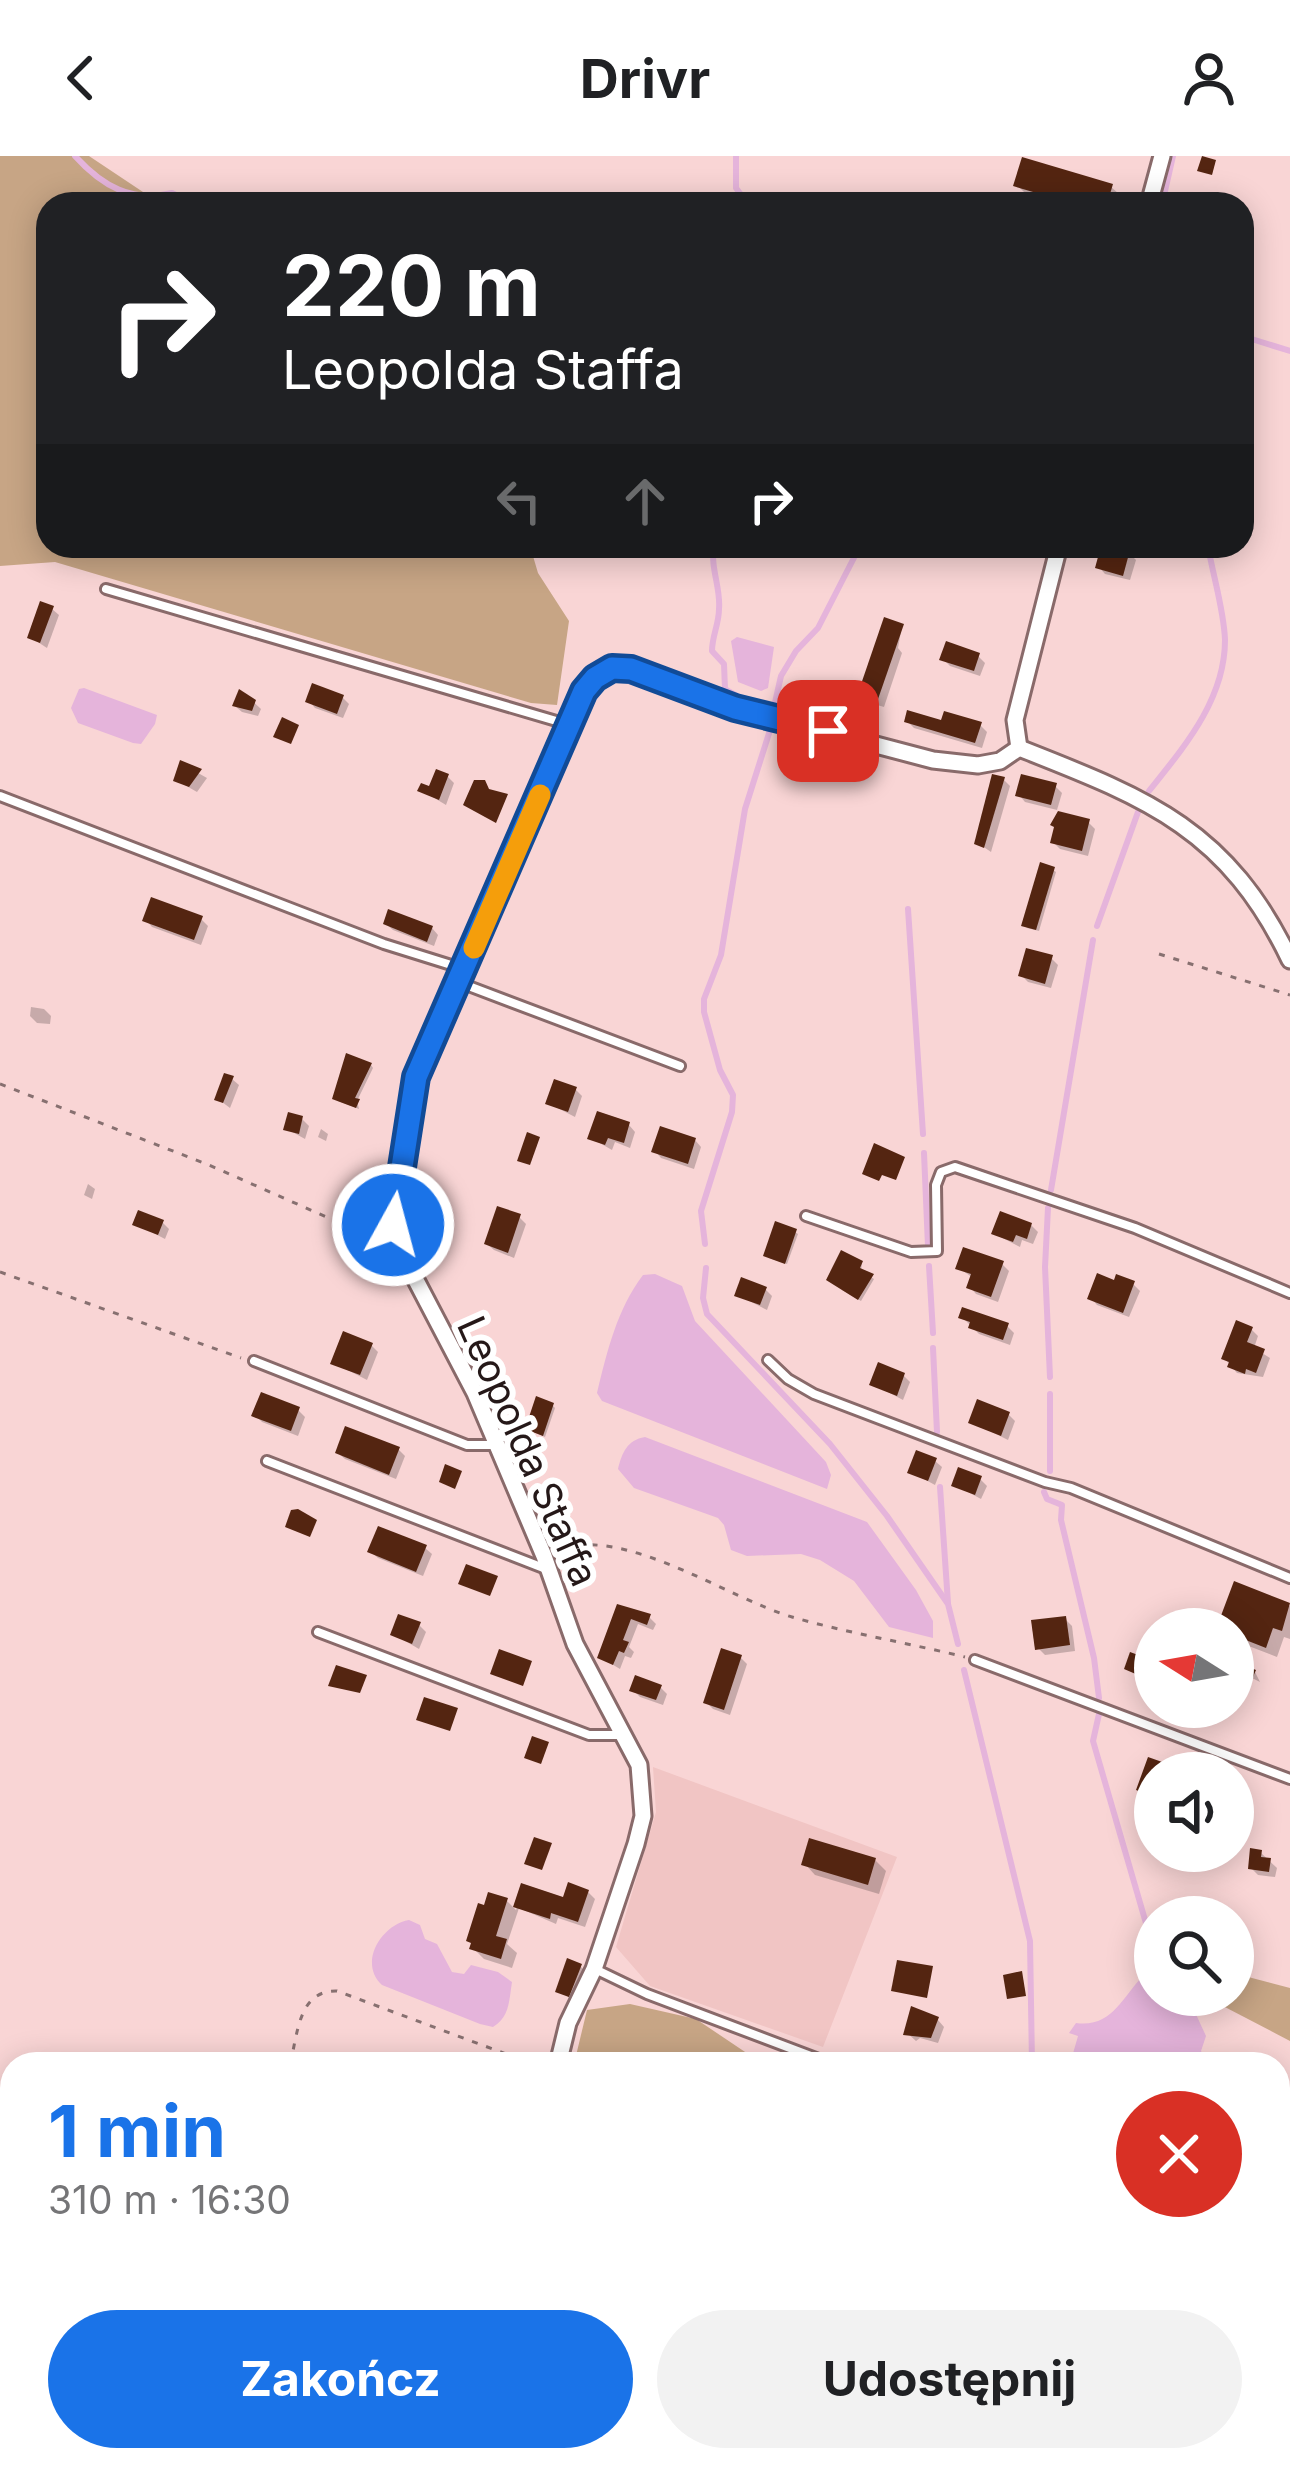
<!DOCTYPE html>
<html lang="pl">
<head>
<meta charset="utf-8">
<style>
  body { margin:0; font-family:Inter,sans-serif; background:#f2f2f2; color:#202124; height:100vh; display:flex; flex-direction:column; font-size:45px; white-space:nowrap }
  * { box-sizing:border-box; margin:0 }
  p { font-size:39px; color:#757577 }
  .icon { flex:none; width:66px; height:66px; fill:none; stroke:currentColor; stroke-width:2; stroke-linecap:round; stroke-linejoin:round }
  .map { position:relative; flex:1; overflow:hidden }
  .sheet { position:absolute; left:0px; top:1896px; width:1290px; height:420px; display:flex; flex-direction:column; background:#fff; border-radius:36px 36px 0 0; box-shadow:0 6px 30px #0003 }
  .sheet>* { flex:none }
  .guide { position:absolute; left:36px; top:36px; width:1218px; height:366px; border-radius:36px; box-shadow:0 6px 30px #0003; background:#202124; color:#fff; overflow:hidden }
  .needle { width:78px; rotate:281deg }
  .controls { position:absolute; left:1134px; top:1452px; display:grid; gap:24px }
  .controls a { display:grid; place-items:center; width:120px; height:120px; border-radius:50%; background:#fff; box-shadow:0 6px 30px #0003; font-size:60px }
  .pin { position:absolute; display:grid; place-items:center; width:102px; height:102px; color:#fff; margin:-51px; border-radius:24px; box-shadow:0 6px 18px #0006 }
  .me { position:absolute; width:132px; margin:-66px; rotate:7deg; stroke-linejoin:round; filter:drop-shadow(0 0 9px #0008) }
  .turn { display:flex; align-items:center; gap:42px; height:252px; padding:0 48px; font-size:54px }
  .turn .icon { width:156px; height:156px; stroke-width:2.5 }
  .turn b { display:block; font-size:84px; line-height:102px }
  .lanes { display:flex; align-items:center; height:114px; padding:0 48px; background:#0003; justify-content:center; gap:60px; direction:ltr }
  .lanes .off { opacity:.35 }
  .round { display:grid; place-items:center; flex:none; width:126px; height:126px; border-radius:63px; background:#f2f2f2 }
  .overview { display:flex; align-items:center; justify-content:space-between; height:204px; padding:0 48px }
  h1 { font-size:72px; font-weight:700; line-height:90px; color:#1a73e8 }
  .button { display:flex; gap:24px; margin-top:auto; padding:24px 48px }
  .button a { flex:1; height:138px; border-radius:72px; background:#1a73e8; color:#fff; font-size:48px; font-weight:700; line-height:138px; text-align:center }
  .button a+a { background:#f2f2f2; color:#202124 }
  header { display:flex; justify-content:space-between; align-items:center; height:156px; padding:0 48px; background:#fff; font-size:54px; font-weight:700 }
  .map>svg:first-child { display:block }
  .built { fill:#f1c5c4 }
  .green { fill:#c7a585 }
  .water { fill:#e5b4db }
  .shadow { fill:#0003 }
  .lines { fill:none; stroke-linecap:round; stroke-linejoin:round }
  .stream { stroke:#e5b4db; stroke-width:6 }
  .building { fill:#542511 }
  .lane-casing { stroke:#896a6a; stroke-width:14 }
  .street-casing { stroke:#896a6a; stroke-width:21 }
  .path { stroke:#877070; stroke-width:3; stroke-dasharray:6 9; stroke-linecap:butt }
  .lane { stroke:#fff; stroke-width:8 }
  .street { stroke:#fff; stroke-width:15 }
  .route-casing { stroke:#114b97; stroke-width:30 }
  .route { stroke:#1a73e8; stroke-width:21 }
  .slow { stroke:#f59e0b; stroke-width:21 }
  .labels { text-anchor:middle; stroke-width:12; stroke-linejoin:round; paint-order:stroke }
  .street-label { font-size:39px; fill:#251818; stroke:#fff }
</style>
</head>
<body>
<header><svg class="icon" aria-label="back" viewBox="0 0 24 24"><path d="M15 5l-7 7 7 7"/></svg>Drivr<svg class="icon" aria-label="person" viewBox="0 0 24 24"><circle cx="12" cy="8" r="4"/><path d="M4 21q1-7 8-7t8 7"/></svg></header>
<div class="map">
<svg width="1290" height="2316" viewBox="0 0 1290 2316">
  <rect width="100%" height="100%" fill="#f9d5d5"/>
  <polygon class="built" points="653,1611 897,1701 823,1891 650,1830 616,1791 656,1656"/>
  <g class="green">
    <polygon points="0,0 89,0 161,48 48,48 48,390 530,390 538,417 569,465 557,549 531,547 55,406 0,410"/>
    <polygon points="1233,1817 1290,1832 1290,1885 1221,1849 1218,1839 1233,1839"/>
    <polygon points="630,1848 696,1863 757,1904 777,1908 574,1908 587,1854"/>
    <polygon points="1062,2304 1272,2304 1275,2316 1058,2316"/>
  </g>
  <g class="water">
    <polygon points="737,481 774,491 768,532 761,535 738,526 731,485"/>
    <polygon points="84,532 157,559 155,568 141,588 133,587 78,567 71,552 79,533"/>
    <path d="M655 1118 682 1130 695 1165 826 1306 831 1319 827 1333 602 1245 597 1237C607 1196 617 1153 643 1119Z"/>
    <path d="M645 1281 867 1366 916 1434 933 1465V1482L889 1471 854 1425 820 1404 801 1398 747 1400 731 1394 724 1369 718 1362 634 1332 618 1313C622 1297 627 1284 645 1281Z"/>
    <path d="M409 1764 420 1769 425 1783 437 1788 452 1816 464 1818 471 1809 498 1816 512 1826C509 1844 510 1861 493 1871L480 1868 382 1829C358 1807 381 1769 409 1764Z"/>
    <path d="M1140 1810 1155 1820V1839H1187L1206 1880 1201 1895 1208 1908H1070L1078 1880 1069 1877 1076 1867C1111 1872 1122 1842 1142 1821Z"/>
  </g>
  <g class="shadow">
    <polygon points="1017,29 1111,31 1118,37 1115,48 1054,48 1024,36"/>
    <polygon points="1104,390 1129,397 1136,404 1130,424 1105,418 1099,411"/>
    <polygon points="52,453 59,459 47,492 30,481"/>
    <polygon points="902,470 898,492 902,497 884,551 867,546 860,539"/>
    <polygon points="978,500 985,507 980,520 950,510 943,503"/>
    <polygon points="245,538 261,553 258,560 242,556 235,550"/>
    <polygon points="342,541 349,548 343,562 315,552 309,545"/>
    <polygon points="907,565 980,569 987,576 982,592 914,572"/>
    <polygon points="182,608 207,622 197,636 176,624"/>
    <polygon points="448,621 454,627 446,649 421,634 431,634"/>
    <polygon points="1004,624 1010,630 991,696 978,687"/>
    <polygon points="1055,630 1062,637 1057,654 1025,646 1019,639"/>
    <polygon points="1088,666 1095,673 1088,700 1060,693 1053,686"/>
    <polygon points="1053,714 1056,716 1039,775 1027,772 1025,769"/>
    <polygon points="201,763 208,770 201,789 152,771 146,764"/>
    <polygon points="386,768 432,772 438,779 434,790 393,774"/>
    <polygon points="1051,802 1058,809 1051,832 1028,826 1021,819"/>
    <polygon points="31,851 44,853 51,860 50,868 37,867 30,860"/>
    <polygon points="371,909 373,912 357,945 359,953 338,945"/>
    <polygon points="232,923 239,929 230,952 218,943"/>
    <polygon points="576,934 582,940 575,961 548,947"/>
    <polygon points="302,963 309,970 305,983 287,973"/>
    <polygon points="629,969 635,976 630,992 615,986 612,994 591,982"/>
    <polygon points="321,973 328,978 326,985 318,981"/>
    <polygon points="695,984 701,991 694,1013 661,1002 655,995"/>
    <polygon points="88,1028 95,1033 92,1043 84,1039"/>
    <polygon points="519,1061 526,1068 514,1102 494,1094 487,1088"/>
    <polygon points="162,1066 169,1073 165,1083 136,1068"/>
    <polygon points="1031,1069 1038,1076 1033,1088 1022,1084 1020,1091 995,1078"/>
    <polygon points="795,1076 798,1078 787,1108 769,1102"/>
    <polygon points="862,1107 861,1115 874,1123 861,1145 842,1134"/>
    <polygon points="1002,1108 1009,1115 998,1146 976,1138 970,1131 973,1122 959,1112"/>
    <polygon points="1133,1128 1140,1135 1129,1161 1097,1149 1091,1142"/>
    <polygon points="765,1133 772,1140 767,1154 738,1139"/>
    <polygon points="962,1161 1007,1170 1014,1177 1010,1189 979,1178"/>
    <polygon points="1251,1173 1258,1180 1254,1192 1270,1202 1263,1221 1237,1217 1225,1203"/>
    <polygon points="371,1189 378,1196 367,1224 334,1207"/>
    <polygon points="904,1220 910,1226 903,1244 873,1228"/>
    <polygon points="552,1249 555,1252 545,1281 531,1275"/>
    <polygon points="298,1254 305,1261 298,1280 262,1266 255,1259"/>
    <polygon points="1008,1258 1015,1265 1008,1284 972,1266"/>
    <polygon points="398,1293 405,1300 396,1323 345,1303 338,1297"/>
    <polygon points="935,1305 942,1311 935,1329 911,1316"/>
    <polygon points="980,1323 987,1330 981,1343 955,1329"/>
    <polygon points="425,1392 432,1398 423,1420 378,1402 371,1396"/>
    <polygon points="1236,1429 1290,1450 1290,1483 1284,1481 1277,1501 1233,1484 1233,1473 1221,1473"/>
    <polygon points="618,1452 649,1461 656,1468 653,1474 638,1468 629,1491 634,1496 631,1502 625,1500 620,1513 600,1501"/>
    <polygon points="1065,1463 1072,1470 1075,1495 1045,1499 1038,1492"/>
    <polygon points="419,1469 426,1476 419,1493 393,1478"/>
    <polygon points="1132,1500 1155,1509 1155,1528 1127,1513"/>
    <polygon points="740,1501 747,1508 730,1559 713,1553 706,1546"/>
    <polygon points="1233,1508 1255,1516 1260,1526 1252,1522 1250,1529 1235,1523"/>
    <polygon points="660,1531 667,1538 663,1549 640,1541 633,1534"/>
    <polygon points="1260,1696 1277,1712 1275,1721 1258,1719 1251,1712"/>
    <polygon points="875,1704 886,1715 879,1738 815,1719 805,1708"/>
    <polygon points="523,1731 565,1745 588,1736 595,1743 585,1771 558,1762 556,1768 519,1752 507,1788 517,1797 512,1812 484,1803 473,1792 507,1745 516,1754"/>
    <polygon points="580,1810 587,1817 576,1846 559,1835"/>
    <polygon points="938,1864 944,1871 938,1887 920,1882 916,1885 905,1875"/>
  </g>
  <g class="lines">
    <g class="stream">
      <path d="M75 0C102 30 132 47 172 37L188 45 186 48"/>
      <polyline points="736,0 736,32 748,48"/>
      <polyline points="1162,48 1173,0"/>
      <polyline points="1242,180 1290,195"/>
      <path d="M714 390C710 412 721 432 719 453 719 468 712 480 712 495L724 508 725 533 748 546 774 551 781 520 796 495 818 472 860 390"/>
      <path d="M1149 635C1184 591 1225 544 1225 484 1224 454 1213 420 1208 390"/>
      <polyline points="908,753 923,978"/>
      <polyline points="1097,770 1138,656"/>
      <polyline points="924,997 928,1090"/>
      <polyline points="1051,1034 1093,784"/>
      <polyline points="1048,1052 1045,1111 1050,1221"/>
      <polyline points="705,1088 701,1055 732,956 733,939 720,914 704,856 704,843 721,799 745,653 771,571"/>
      <polyline points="929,1110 933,1177"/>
      <polyline points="706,1112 703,1142 707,1158 830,1288 887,1360 948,1448 958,1488"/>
      <polyline points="933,1192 937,1276"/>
      <polyline points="1050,1315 1050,1238"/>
      <polyline points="940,1331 948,1447"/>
      <polyline points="1044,1336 1047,1343 1062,1349 1061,1364 1094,1502 1099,1542"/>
      <polyline points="964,1514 1030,1785 1032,1908"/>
      <polyline points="1099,1558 1093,1585 1150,1781 1140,1810"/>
      <polyline points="0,2118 12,2122"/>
      <polyline points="1278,2220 1290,2235"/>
      <polyline points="948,2304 975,2316"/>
      <polyline points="1006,2304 1008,2316"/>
    </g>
  </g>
  <g class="building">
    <polygon points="1202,0 1216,4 1212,19 1197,15"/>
    <polygon points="1022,1 1113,28 1107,48 1074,48 1013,30"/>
    <polygon points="1101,390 1130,394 1123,420 1095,412"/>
    <polygon points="40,445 54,450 40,487 27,482"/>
    <polygon points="884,461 904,468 877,546 857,540"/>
    <polygon points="946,485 980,497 974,515 939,504"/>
    <polygon points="312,527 344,539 337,558 305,546"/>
    <polygon points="239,533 256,544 252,555 232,550"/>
    <polygon points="907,554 941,564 944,555 982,566 975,587 904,566"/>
    <polygon points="282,561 299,569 291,588 273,581"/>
    <polygon points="180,604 202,613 189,631 173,625"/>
    <polygon points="436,613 449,618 439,644 417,635 421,627 429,630"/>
    <polygon points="992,618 1005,621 984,692 974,688"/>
    <polygon points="1021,618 1057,627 1051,649 1015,640"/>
    <polygon points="474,624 485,624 489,633 508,638 496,667 463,649"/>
    <polygon points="1058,655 1090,663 1082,695 1050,687 1054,671 1050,669"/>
    <polygon points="1040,706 1055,711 1036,774 1021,770"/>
    <polygon points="151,741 203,760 194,784 142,765"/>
    <polygon points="388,753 433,770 427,786 383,768"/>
    <polygon points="1026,792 1053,799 1045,828 1018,820"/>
    <polygon points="346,897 372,907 355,942 360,943 356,952 332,943"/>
    <polygon points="224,917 234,920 223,947 214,944"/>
    <polygon points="554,923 577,931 568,956 545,948"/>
    <polygon points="597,955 630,966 624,987 608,982 605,989 587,983"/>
    <polygon points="288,956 303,960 299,978 283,974"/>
    <polygon points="660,970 696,982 688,1008 651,996"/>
    <polygon points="527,976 540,981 530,1009 517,1005"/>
    <polygon points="874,987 905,1001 896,1024 882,1019 879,1025 862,1018"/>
    <polygon points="415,1040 434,1045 430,1061 411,1056"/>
    <polygon points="497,1050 521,1058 508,1097 484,1088"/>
    <polygon points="138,1054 164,1064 158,1079 132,1069"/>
    <polygon points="1000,1055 1032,1067 1027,1083 1016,1079 1013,1086 991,1078"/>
    <polygon points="775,1065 797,1073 785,1108 763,1100"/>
    <polygon points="963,1091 1004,1105 991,1141 966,1132 971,1118 955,1113"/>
    <polygon points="841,1094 863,1105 860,1112 874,1118 858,1144 826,1124"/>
    <polygon points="1097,1117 1114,1124 1116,1118 1135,1125 1123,1157 1087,1143"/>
    <polygon points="741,1121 767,1131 760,1149 734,1140"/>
    <polygon points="962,1151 1009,1167 1003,1184 968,1172 970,1166 958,1162"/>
    <polygon points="1236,1164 1253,1171 1247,1186 1265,1193 1256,1217 1246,1213 1245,1218 1227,1211 1229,1206 1221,1203"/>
    <polygon points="343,1175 373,1187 360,1219 330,1208"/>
    <polygon points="878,1206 905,1217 897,1240 869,1229"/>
    <polygon points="261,1236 300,1251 291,1275 251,1260"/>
    <polygon points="536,1240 554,1247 543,1280 525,1273"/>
    <polygon points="977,1243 1010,1256 1001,1280 968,1267"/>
    <polygon points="345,1270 400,1291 389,1319 335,1297"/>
    <polygon points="916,1294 937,1302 928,1325 907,1317"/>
    <polygon points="445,1308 462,1315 455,1333 439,1326"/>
    <polygon points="958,1311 982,1320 975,1339 951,1330"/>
    <polygon points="298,1353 317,1364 310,1381 285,1371 291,1354"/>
    <polygon points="378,1370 427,1389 416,1416 367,1396"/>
    <polygon points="466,1408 498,1420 490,1440 458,1428"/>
    <polygon points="1234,1425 1290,1447 1282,1475 1273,1472 1266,1492 1233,1479 1233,1473 1216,1473"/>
    <polygon points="617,1448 651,1458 647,1469 631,1463 623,1484 629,1486 624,1497 619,1495 613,1509 597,1502"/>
    <polygon points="398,1458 421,1466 412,1488 390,1479"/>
    <polygon points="1066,1460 1070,1489 1035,1494 1031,1464"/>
    <polygon points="721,1492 742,1499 724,1554 703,1547"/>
    <polygon points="499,1493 532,1505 523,1530 490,1518"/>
    <polygon points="1130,1496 1155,1505 1152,1525 1124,1513"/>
    <polygon points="1233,1505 1256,1514 1253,1521 1245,1518 1243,1525 1233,1521"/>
    <polygon points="336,1509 367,1519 360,1537 328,1530"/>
    <polygon points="635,1519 662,1529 656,1544 629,1535"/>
    <polygon points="424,1541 458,1552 450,1575 416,1564"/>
    <polygon points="532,1580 549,1586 541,1608 524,1602"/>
    <polygon points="1148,1601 1182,1613 1180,1617 1155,1617 1155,1641 1136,1634"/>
    <polygon points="534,1681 552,1687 542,1714 524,1708"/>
    <polygon points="809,1682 876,1702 868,1729 801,1709"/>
    <polygon points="1250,1692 1262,1694 1261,1701 1271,1702 1269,1716 1248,1713"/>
    <polygon points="568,1726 589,1734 578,1766 551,1757 550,1763 513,1751 521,1727 563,1741"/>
    <polygon points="488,1736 508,1742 496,1780 507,1783 501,1803 469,1793 471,1787 466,1785 478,1747 484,1749"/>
    <polygon points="567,1802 582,1808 569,1841 555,1836"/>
    <polygon points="897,1804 933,1810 927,1842 891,1835"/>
    <polygon points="1022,1815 1026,1840 1007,1843 1003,1819"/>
    <polygon points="911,1850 939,1861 931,1882 903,1879"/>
  </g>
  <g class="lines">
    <g class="lane-casing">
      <g id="lane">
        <polyline points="106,433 570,569"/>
        <polyline points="0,640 384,788 464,813"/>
        <polyline points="458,826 680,910"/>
        <polyline points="806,1060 911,1096 937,1095 936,1029 941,1016 955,1011 1135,1072 1290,1137"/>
        <polyline points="768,1204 788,1223 814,1238 1045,1326 1071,1332 1290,1422"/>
        <polyline points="254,1205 467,1289 495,1289"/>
        <polyline points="267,1305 546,1413"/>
        <polyline points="318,1476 589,1579 622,1579"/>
        <polyline points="975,1504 1290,1623"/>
        <polyline points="595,1813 647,1838 832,1908"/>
        <polyline points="1278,2072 1290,2075"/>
      </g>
    </g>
    <g class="street-casing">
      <g id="street">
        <polyline points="1149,48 1162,0"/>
        <path d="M1019 592C1146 642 1227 672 1290 804"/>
        <polyline points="1019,592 1015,564 1059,390"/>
        <polyline points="558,1908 568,1867 594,1813 636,1688 643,1660 639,1609 575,1488 544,1400 475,1237 397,1088 393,1069 415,921 584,535 612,512 652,518 735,552 933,604 978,609 1000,605 1019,592"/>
      </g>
    </g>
    <g class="path">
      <polyline points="1159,798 1290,839"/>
      <polyline points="0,928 209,1009 340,1067 374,1074"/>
      <polyline points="0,1116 241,1202"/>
      <path d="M562 1393C626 1371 728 1442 792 1461 848 1477 908 1487 965 1501"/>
      <path d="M290 1908C298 1878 298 1834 337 1835L533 1908"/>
      <polyline points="1278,2191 1290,2195"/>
      <polyline points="577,2304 612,2316"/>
      <polyline points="89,2316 91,2304"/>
    </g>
    <use href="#lane" class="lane"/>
    <use href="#street" class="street"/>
  </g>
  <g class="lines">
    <g class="route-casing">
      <polyline id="route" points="393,1069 416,921 584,535 595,522 612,512 631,513 735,552 828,575"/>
    </g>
    <use href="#route" class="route"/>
    <polyline class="slow" points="474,792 540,639"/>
  </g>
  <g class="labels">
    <g class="street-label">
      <text transform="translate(528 1295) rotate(66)" y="14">Leopolda Staffa</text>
    </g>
  </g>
</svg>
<div class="controls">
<a><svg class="needle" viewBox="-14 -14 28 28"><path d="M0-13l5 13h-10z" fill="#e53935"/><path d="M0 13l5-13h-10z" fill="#757577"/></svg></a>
<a><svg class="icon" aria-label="sound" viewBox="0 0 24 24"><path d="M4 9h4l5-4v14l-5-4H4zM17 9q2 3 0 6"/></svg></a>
<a><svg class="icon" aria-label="search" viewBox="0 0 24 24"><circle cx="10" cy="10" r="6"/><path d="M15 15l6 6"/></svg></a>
</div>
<div class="pin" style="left:828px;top:575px;background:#d93025"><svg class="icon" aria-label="arrive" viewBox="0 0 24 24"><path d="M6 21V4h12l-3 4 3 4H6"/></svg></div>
<svg class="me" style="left:393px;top:1069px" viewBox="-20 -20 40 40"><circle r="17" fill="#1a73e8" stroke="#fff" stroke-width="3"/><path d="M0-11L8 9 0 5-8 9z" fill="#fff"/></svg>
<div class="guide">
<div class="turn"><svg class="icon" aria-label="right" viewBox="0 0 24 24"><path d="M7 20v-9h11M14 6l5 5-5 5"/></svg><div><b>220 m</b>Leopolda Staffa</div></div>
<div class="lanes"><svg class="icon off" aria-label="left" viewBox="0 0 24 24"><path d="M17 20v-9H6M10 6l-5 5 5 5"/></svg><svg class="icon off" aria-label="ahead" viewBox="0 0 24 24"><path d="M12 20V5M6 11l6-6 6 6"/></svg><svg class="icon" aria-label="right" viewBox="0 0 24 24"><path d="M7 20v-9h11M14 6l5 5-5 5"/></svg></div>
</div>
<section class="sheet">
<div class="overview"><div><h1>1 min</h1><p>310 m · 16:30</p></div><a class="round" style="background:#d93025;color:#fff"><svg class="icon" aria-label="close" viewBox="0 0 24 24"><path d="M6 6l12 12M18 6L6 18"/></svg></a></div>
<div class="button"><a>Zakończ</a><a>Udostępnij</a></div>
</section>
</div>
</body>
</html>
